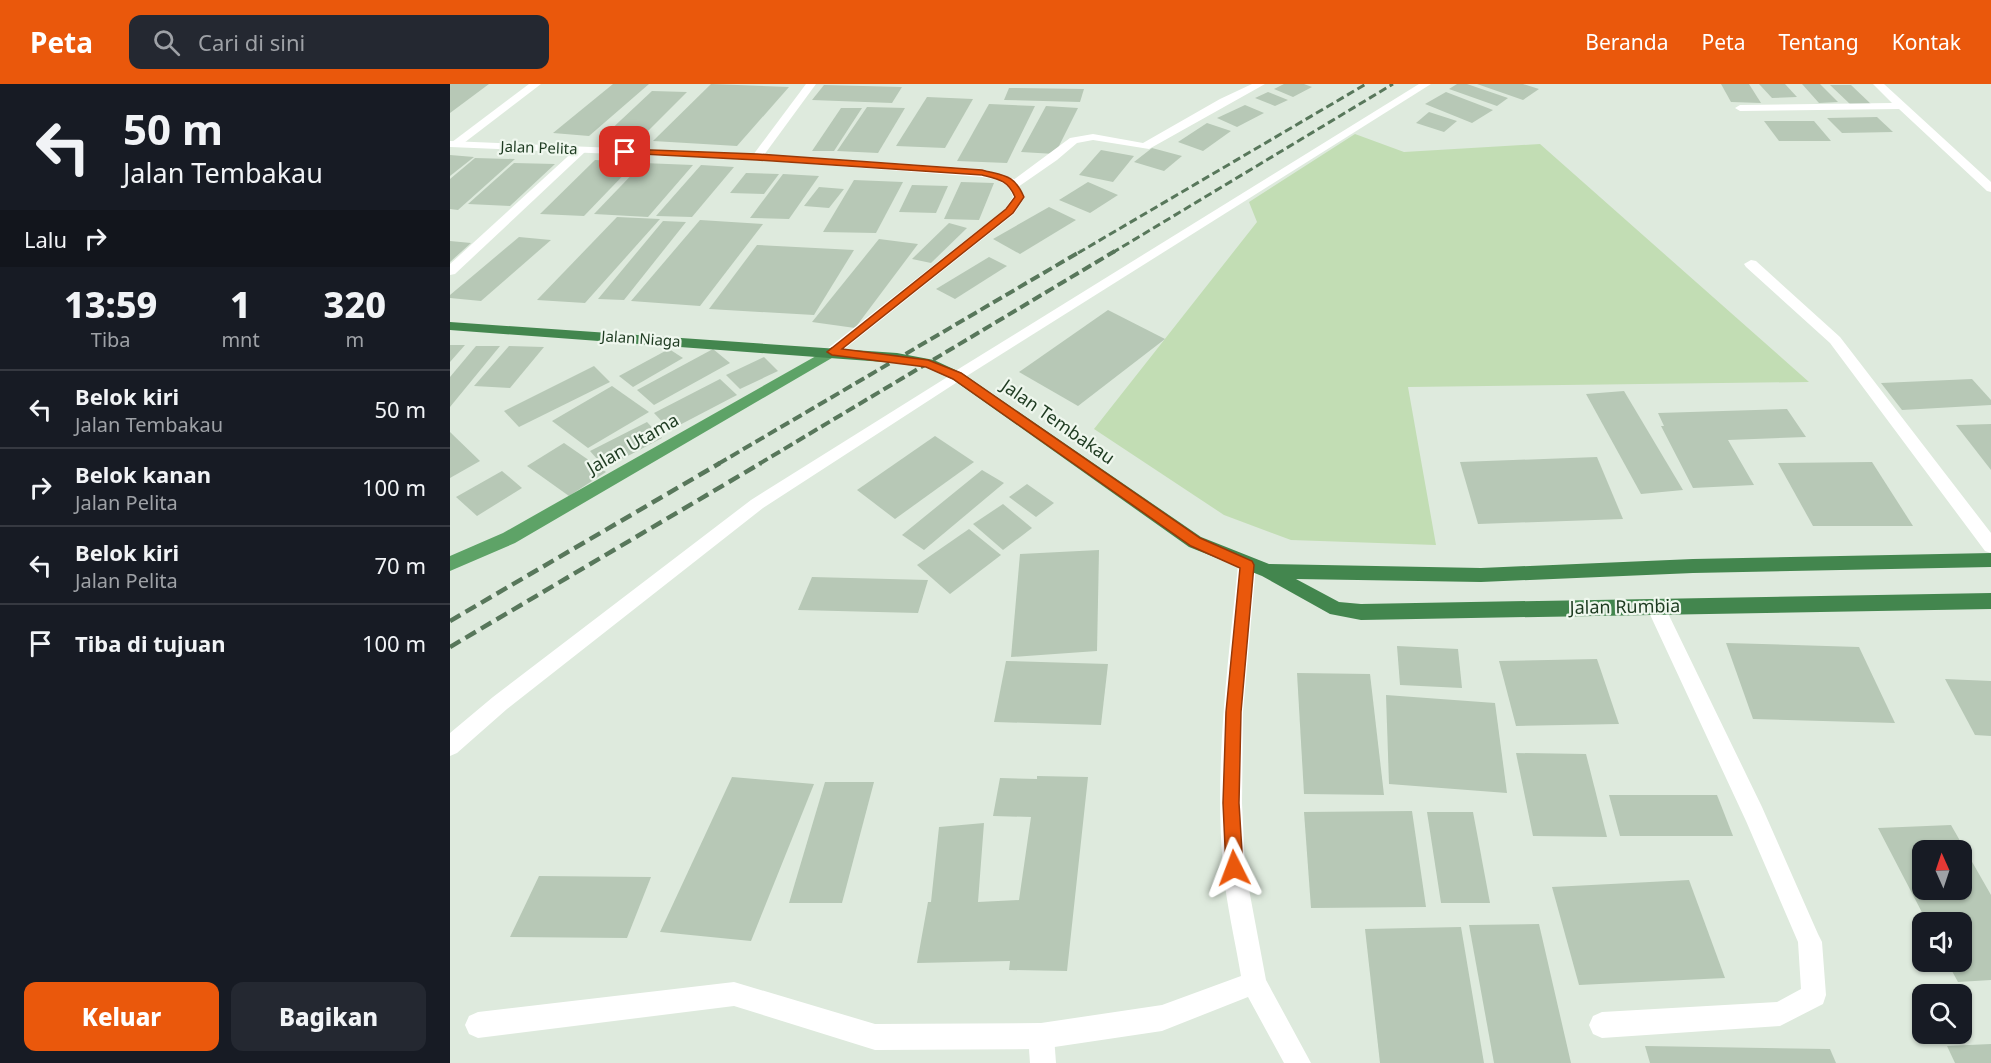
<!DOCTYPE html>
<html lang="id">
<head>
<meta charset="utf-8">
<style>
  body { margin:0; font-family:"Noto Sans",sans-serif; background:#242831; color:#f1f3f6; height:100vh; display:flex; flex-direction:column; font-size:22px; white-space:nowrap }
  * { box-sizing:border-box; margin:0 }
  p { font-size:20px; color:#9ea1a6 }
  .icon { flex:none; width:33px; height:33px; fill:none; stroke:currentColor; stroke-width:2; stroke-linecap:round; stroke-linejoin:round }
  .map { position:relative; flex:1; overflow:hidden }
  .sheet { display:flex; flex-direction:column; background:#171b24; width:450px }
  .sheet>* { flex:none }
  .hud { background:#171b24; color:#f1f3f6; overflow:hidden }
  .needle { width:39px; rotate:357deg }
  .fabs { position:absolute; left:1462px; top:756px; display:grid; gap:12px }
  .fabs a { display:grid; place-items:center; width:60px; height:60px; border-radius:12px; background:#171b24; box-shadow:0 2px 4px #0004; font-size:30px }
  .pin { position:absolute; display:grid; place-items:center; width:51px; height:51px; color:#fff; margin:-26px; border-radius:12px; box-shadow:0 3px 9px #0006 }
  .me { position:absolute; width:66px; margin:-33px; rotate:357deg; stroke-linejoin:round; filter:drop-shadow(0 0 4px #0008) }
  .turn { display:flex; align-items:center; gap:21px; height:126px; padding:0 24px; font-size:27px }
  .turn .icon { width:78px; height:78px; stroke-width:2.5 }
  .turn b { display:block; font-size:42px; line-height:51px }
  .then { display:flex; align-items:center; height:57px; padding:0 24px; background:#0003; gap:12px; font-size:22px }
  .eta { display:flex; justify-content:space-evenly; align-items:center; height:102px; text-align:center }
  .eta b { font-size:36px; font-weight:800; line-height:42px }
  .button { display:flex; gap:12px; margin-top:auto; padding:12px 24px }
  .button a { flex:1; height:69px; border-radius:12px; background:#ea580c; color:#fff; font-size:24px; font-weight:800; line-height:69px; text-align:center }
  .button a+a { background:#242831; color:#f1f3f6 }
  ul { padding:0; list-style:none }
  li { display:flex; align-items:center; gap:18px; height:78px; padding:0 24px; border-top:2px solid #363941 }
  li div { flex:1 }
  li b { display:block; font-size:22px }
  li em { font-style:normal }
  header { display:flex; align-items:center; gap:36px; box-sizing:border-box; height:84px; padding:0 30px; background:#ea580c; color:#fff }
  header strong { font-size:28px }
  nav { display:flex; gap:33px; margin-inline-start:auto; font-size:21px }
  .search { width:420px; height:54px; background:#242831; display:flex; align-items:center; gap:15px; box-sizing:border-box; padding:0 21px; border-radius:12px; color:#9ea1a6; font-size:22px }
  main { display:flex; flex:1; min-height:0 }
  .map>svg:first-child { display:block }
  .green { fill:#c2ddb4 }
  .building { fill:#b7c8b6; fill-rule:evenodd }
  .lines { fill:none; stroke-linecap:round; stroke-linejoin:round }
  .service { fill:#fff; fill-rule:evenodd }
  .minor { fill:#fff; fill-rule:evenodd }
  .tertiary { fill:#fff; fill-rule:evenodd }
  .primary { fill:#5ea367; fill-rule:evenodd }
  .trunk { fill:#43864e; fill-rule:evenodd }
  .rail-far2 { stroke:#58775b; stroke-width:3; stroke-dasharray:8 4; stroke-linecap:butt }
  .rail-far1 { stroke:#58775b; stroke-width:4; stroke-dasharray:10 4.5; stroke-linecap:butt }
  .rail { stroke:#58775b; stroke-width:4.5; stroke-dasharray:12 6; stroke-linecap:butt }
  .route { fill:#ea580c; stroke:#983908; stroke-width:1.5 }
  .labels { text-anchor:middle; stroke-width:4.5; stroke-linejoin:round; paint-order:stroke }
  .far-street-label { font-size:15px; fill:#1e3b21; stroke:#eff7ee }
  .street-label { font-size:18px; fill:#1e3b21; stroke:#eff7ee }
</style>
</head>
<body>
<header>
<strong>Peta</strong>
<div class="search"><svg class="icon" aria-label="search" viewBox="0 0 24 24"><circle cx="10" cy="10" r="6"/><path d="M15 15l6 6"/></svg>Cari di sini</div>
<nav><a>Beranda</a><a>Peta</a><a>Tentang</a><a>Kontak</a></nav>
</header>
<main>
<section class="sheet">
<div class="hud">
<div class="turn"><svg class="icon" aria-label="left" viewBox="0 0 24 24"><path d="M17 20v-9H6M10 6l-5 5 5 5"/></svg><div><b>50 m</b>Jalan Tembakau</div></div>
<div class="then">Lalu<svg class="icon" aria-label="right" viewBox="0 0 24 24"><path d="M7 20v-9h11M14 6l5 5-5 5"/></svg></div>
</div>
<div class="eta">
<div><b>13:59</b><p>Tiba</p></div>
<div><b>1</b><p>mnt</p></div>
<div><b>320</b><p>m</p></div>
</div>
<ul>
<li><svg class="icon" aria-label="left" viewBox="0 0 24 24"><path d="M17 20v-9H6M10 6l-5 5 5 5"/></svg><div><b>Belok kiri</b><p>Jalan Tembakau</p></div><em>50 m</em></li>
<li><svg class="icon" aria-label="right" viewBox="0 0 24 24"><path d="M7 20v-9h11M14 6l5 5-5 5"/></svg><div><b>Belok kanan</b><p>Jalan Pelita</p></div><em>100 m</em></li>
<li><svg class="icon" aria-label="left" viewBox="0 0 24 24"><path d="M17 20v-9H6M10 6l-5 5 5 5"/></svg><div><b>Belok kiri</b><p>Jalan Pelita</p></div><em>70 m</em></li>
<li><svg class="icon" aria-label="arrive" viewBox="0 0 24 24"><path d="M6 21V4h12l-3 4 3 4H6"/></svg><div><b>Tiba di tujuan</b></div><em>100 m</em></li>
</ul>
<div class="button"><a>Keluar</a><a>Bagikan</a></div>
</section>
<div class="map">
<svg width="1541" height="979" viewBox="0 0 1541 979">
  <rect width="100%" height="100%" fill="#deeadd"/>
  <polygon class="green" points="905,50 954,68 1090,60 1359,298 958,303 986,461 841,456 774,431 644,345 807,138 799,118"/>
  <g class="building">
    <polygon points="0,0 39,0 0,29"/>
    <polygon points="163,0 199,0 139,52 103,49"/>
    <polygon points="261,0 339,3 287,62 203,57"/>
    <polygon points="834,0 854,0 862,3 843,13 824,5"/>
    <polygon points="1007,0 1017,0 1058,14 1047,22 999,5"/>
    <polygon points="1027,0 1073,0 1089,5 1073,16"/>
    <polygon points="1271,0 1299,0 1311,19 1281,18"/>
    <polygon points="1309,0 1335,0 1347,13 1322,14"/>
    <polygon points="1352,0 1370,0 1388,18 1369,19"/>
    <polygon points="374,1 452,3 442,19 362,16"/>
    <polygon points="1380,1 1401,1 1422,21 1401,21"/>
    <polygon points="559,4 634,5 630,18 554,16"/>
    <polygon points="202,7 237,8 192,53 155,51"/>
    <polygon points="818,8 838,16 825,22 805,14"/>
    <polygon points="996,8 1043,26 1022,39 975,20"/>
    <polygon points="477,13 523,15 495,64 446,62"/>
    <polygon points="539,20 585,22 557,79 507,77"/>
    <polygon points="795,21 814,29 787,43 767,34"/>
    <polygon points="596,22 628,24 605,70 571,68"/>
    <polygon points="417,23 455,24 428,69 387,67"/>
    <polygon points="391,24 412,24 384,67 362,67"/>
    <polygon points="979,28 1007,37 994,48 966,39"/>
    <polygon points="1427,33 1443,48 1392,49 1377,34"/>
    <polygon points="1314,37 1364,37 1381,57 1329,57"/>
    <polygon points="757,39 781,47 753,67 728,58"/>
    <polygon points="702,64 732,72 714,87 684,78"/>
    <polygon points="651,66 684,72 663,98 629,91"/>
    <polygon points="0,71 24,73 0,92"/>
    <polygon points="25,74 65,75 8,126 0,125 0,95"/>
    <polygon points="145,76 186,78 134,132 90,130"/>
    <polygon points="64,79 105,80 60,122 18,120"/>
    <polygon points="193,79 243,81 198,133 144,130"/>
    <polygon points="251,81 284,83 242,133 206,132"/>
    <polygon points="296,89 329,90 314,110 280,109"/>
    <polygon points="333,90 369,92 339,135 300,134"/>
    <polygon points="404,96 453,98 426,149 373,148"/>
    <polygon points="511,98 544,99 529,136 494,135"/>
    <polygon points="638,98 668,111 640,129 609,116"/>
    <polygon points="462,101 498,102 486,129 449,128"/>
    <polygon points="369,103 394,105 379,124 354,122"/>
    <polygon points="599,123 626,136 570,170 543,155"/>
    <polygon points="167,133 210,135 135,219 87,216"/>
    <polygon points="250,136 313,140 250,222 181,217"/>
    <polygon points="213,137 236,138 174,216 148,215"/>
    <polygon points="499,139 517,144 481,179 462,175"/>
    <polygon points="69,153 101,156 31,217 0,214 0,211"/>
    <polygon points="429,155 468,160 405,244 362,238"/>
    <polygon points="0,157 21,159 0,178"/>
    <polygon points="307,161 404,166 364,231 259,225"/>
    <polygon points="539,173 557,182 505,215 486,205"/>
    <polygon points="658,226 715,255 628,322 569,288"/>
    <polygon points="0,261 15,261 0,278"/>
    <polygon points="26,262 50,262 0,323 0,293"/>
    <polygon points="59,262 94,263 60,304 24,302"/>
    <polygon points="219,265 233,274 183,303 169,292"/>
    <polygon points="263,265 280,279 204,321 187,306"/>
    <polygon points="314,273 328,287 290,305 276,291"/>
    <polygon points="144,282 160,298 69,343 54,327"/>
    <polygon points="270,295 287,311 220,346 204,329"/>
    <polygon points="1522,295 1541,316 1541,321 1452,326 1431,299"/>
    <polygon points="162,302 199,328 138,364 102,337"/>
    <polygon points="1174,307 1233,406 1191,410 1136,310"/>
    <polygon points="1337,325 1356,353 1278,356 1304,401 1243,404 1211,342 1214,342 1208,329"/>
    <polygon points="197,338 212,354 155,384 140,367"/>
    <polygon points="1541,340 1541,386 1506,341"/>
    <polygon points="0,348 30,377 0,394"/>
    <polygon points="485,352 524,378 445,435 407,406"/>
    <polygon points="114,359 156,388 119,412 77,382"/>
    <polygon points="1147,373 1173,435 1028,440 1010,378"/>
    <polygon points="1422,378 1463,442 1363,442 1328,379"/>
    <polygon points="532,386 554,399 474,466 452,451"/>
    <polygon points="52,387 72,404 27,432 6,413"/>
    <polygon points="577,400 604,419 586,433 559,413"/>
    <polygon points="553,420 582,444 553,466 523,440"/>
    <polygon points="519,445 551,471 500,510 467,481"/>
    <polygon points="649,466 647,567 561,573 570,470"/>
    <polygon points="362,493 478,496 468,529 348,526"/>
    <polygon points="1276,559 1409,563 1445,639 1303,635"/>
    <polygon points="947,562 1008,565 1012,604 950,601"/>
    <polygon points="1147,575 1169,640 1066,642 1049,577"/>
    <polygon points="556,577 658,580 651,641 544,638"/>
    <polygon points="847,589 920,590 934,711 854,710"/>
    <polygon points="1495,595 1541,597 1541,652 1525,651"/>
    <polygon points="936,611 1045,619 1057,709 939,700"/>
    <polygon points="1066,669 1136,670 1157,753 1083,752"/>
    <polygon points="587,692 638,693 617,887 559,886 560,877 467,879 478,818 481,818 489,743 534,739 528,818 569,816 581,733 543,732 550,694 587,695"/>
    <polygon points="282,693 364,700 301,857 210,848"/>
    <polygon points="375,698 424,698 392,819 339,819"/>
    <polygon points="1159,711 1267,711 1283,752 1170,752"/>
    <polygon points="962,727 976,823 861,824 854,728"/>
    <polygon points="977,728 1023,728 1040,819 991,819"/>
    <path d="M1501 741 1541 811V896L1508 898 1497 878H1512V838H1477L1428 744ZM1473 766H1512V806H1473Z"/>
    <polygon points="89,792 201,793 177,854 60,853"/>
    <polygon points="1239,796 1275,894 1129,901 1102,803"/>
    <polygon points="1089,840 1121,979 1044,979 1019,841"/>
    <polygon points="1011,843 1034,979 930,979 915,845"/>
    <polygon points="1541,960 1541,979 1505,979 1497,962"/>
    <polygon points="1195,962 1380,965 1386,979 1200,979"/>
  </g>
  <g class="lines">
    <g class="service">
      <polygon points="1301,176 1306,177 1390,253 1541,449 1541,469 1535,467 1380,259 1296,183 1294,180"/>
      <polygon points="507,287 514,292 512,295 313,424 57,625 7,669 0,672 0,649 43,613 301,416"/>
      <polygon points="591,939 600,943 604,952 606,979 580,979 578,952 582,943"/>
    </g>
    <g class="minor">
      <polygon points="79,0 91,0 10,62 2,62 2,58"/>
      <polygon points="356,0 366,0 311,75 303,75 303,71"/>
      <polygon points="802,0 815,0 699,65 643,56 627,59 607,76 568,103 560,103 558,100 620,54 643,50 693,59 770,15"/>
      <polygon points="969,0 981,0 512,295 502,295 500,292 502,289"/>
      <polygon points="1423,0 1434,0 1541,98 1541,108 1537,107 1449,25 1290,27 1285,24 1290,21 1442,19"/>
      <polygon points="131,63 135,64 135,68 5,190 0,191 0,180 127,64"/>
      <path d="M797 474 803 476 806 481 793 628 792 719 795 784 816 896 861 979H834L798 913 712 947 591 965 425 966 284 922 28 954 19 950 15 941 19 932 28 928 284 898 425 940 591 939 712 921 791 892C785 856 776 819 773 783 764 682 778 581 788 481L791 476Z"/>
      <polygon points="1205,514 1212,517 1312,723 1368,850 1372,858 1376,911 1373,920 1330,942 1152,954 1143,950 1139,941 1143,932 1152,928 1327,918 1351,905 1348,858 1296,737 1196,522 1198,517"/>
    </g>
    <path class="tertiary" d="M0 57 307 70 532 85 564 95 575 113 564 130 387 271 382 273 375 268 377 265 555 125 563 113C559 98 546 95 532 93L307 76 0 63Z"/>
    <polygon class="primary" points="382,263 387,265 389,268 387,271 65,459 0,487 0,472 53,449"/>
    <polygon class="trunk" points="0,238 447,269 484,276 512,289 751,453 819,480 1031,484 1243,475 1541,469 1541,483 1243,489 1031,498 846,495 889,518 911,520 1541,509 1541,525 911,536 880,530 812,492 739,463 502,295 476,283 447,279 0,246"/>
    <g class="rail-far2">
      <polyline points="628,169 916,0"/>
      <polyline points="662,169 943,0"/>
    </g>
    <g class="rail-far1">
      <polyline points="268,380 631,167"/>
      <polyline points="309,380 665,167"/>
    </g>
    <g class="rail">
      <polyline points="0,537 270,379"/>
      <polyline points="0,563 311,379"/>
    </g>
  </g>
  <path class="route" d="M175 65 307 70 532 86C554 92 564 90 574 113L563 129 392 265 478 276 511 289 750 454 802 477 804 481 791 628 789 719 793 784 790 790 784 793 778 790 776 784 773 719 776 628 790 484 741 462 503 295 476 283 382 271 377 268 556 125 565 113C558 96 548 95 532 91L307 76 172 69 170 68Z"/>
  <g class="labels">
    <g class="far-street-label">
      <text transform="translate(89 64) rotate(2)" y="5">Jalan Pelita</text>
      <text transform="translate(191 255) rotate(4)" y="5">Jalan Niaga</text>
    </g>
    <g class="street-label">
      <text transform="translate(608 338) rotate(35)" y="6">Jalan Tembakau</text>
      <text transform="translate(183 360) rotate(-30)" y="6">Jalan Utama</text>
      <text transform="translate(1175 523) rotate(-1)" y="6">Jalan Rumbia</text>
    </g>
  </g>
</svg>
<div class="fabs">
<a><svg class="needle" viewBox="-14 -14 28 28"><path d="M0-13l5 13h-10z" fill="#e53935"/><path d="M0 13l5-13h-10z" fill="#9ea1a6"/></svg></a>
<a><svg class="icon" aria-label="sound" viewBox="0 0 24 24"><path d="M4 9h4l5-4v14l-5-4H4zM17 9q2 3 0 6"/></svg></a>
<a><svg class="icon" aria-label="search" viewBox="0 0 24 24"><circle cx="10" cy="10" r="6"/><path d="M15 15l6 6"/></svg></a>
</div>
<div class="pin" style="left:175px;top:68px;background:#d93025"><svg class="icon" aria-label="arrive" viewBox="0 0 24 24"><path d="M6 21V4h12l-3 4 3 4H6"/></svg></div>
<svg class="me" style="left:784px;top:784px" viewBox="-20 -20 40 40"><path d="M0-17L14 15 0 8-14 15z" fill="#ea580c" stroke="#fff" stroke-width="4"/></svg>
</div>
</main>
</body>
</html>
